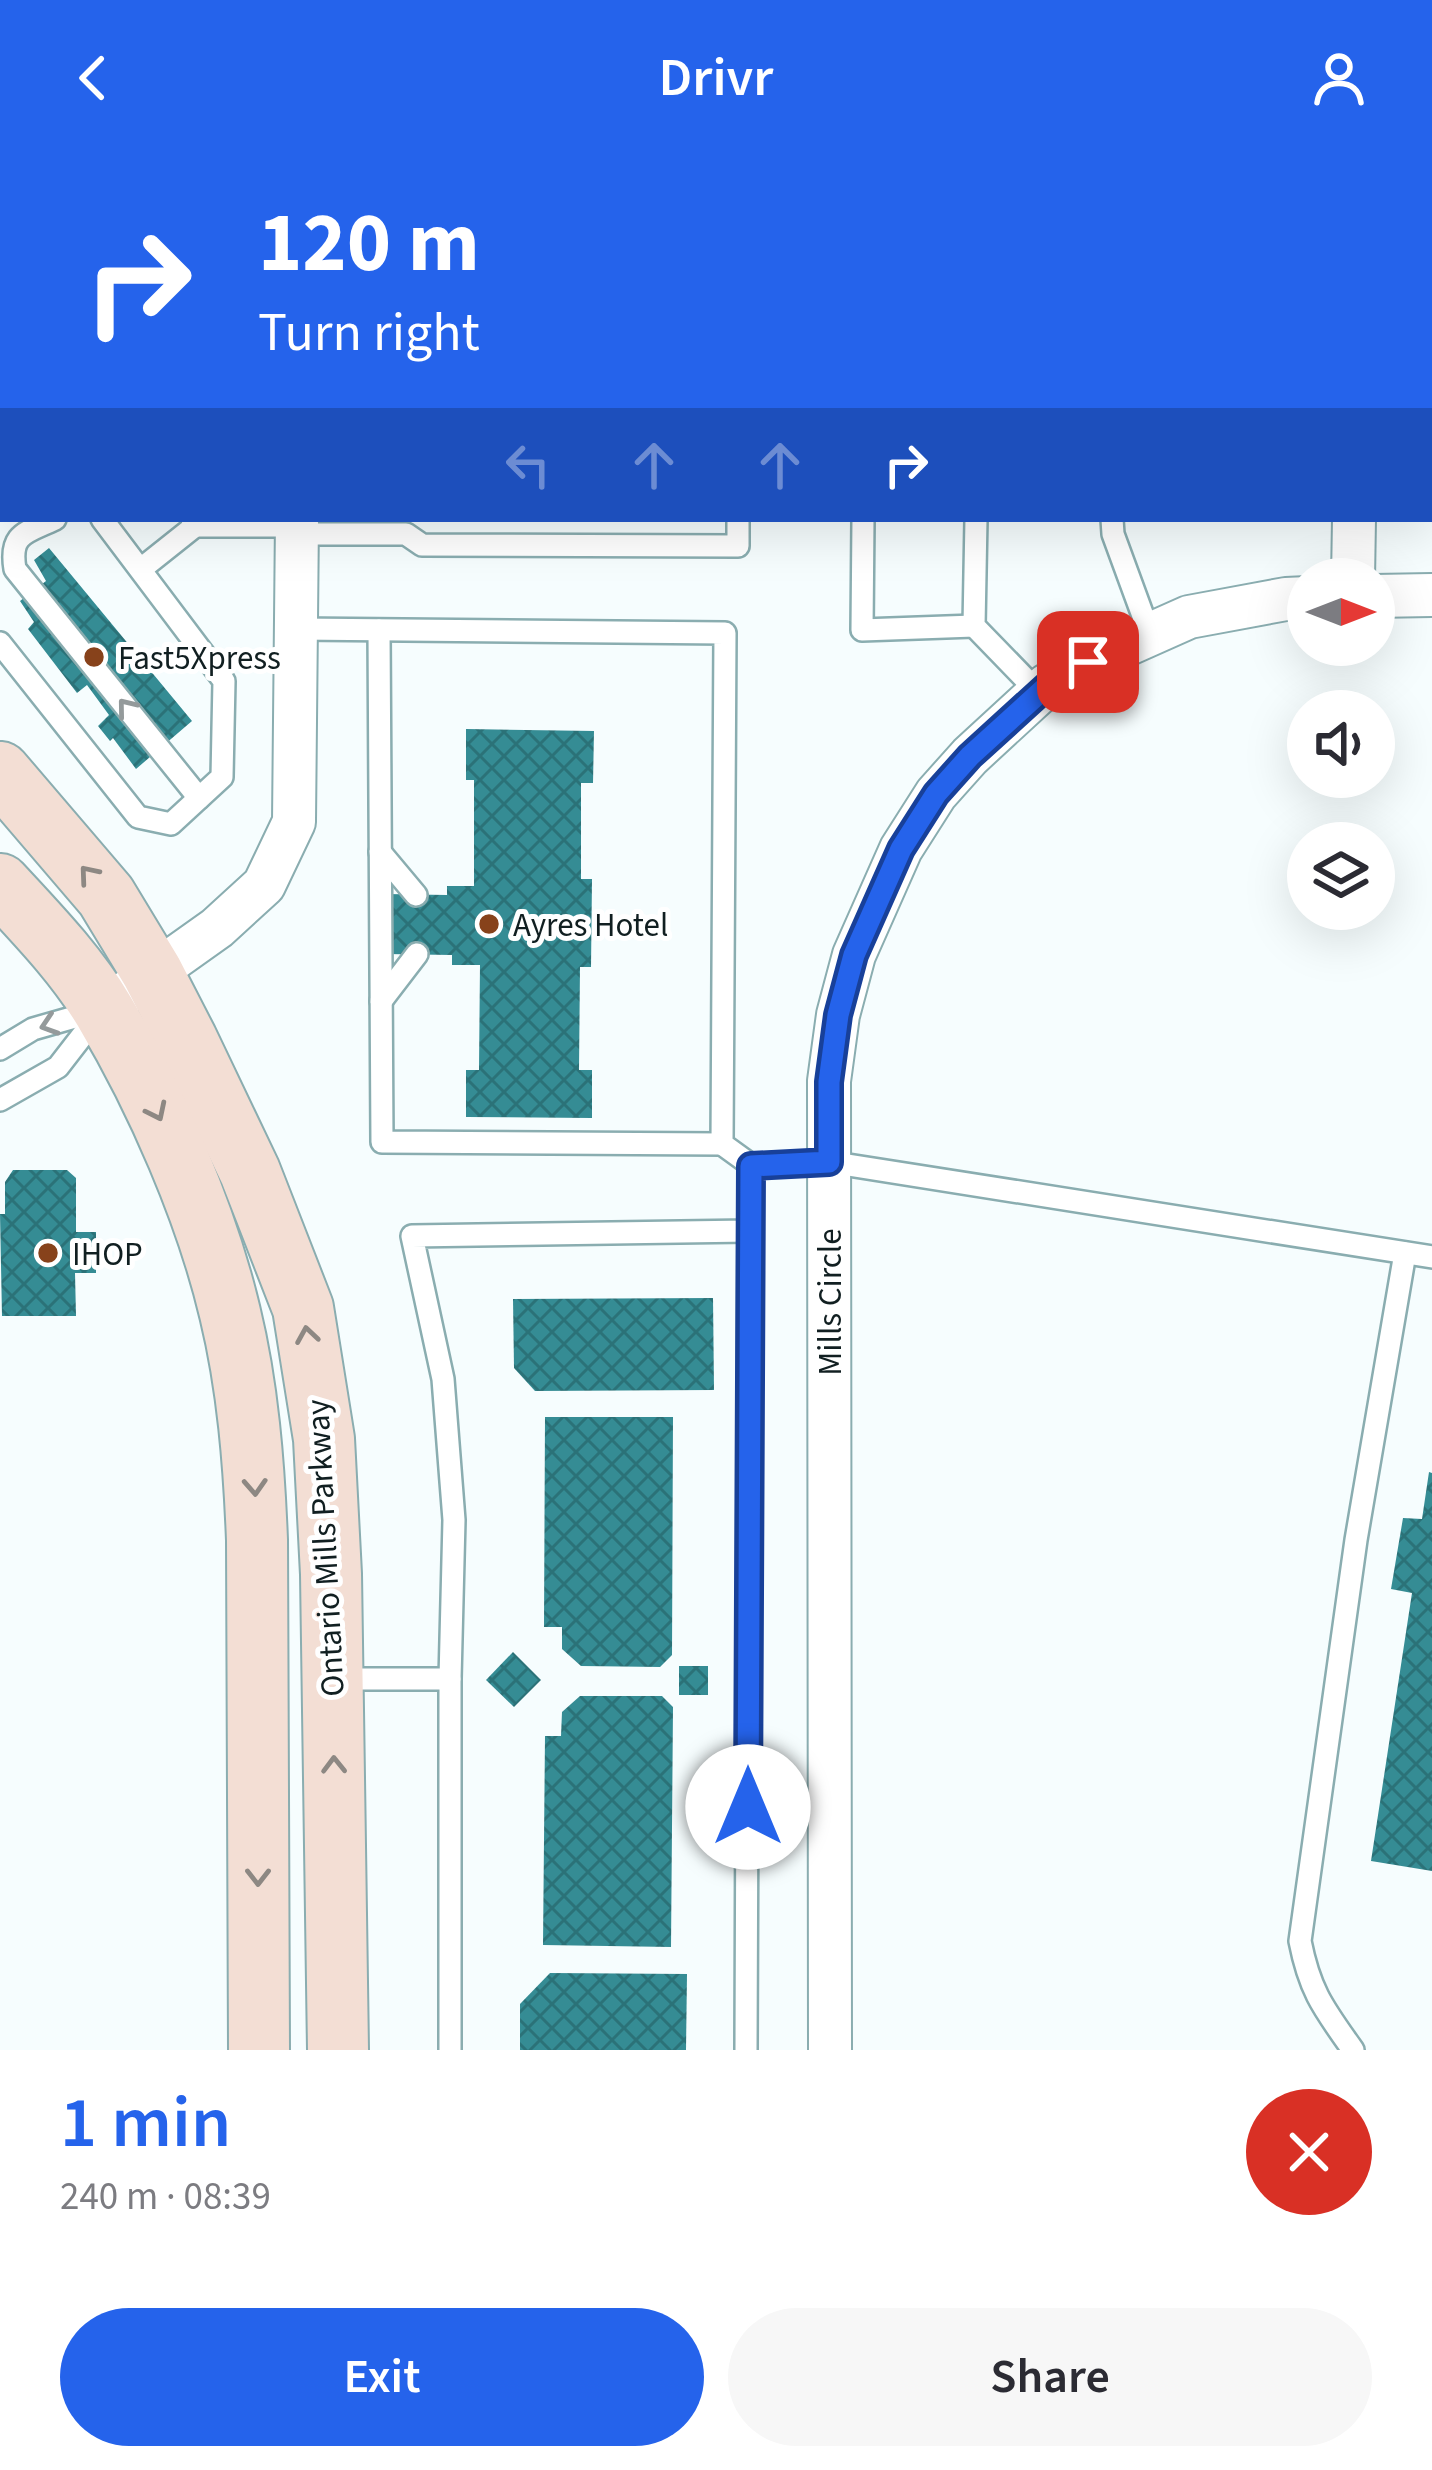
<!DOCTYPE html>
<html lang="en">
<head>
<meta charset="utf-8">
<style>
  body { margin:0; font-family:"Source Sans 3",sans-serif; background:#f7f7f7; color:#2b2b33; height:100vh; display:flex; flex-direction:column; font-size:45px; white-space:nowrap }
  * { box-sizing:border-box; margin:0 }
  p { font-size:39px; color:#7c7c81 }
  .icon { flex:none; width:66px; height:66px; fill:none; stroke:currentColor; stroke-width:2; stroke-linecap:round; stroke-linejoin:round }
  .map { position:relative; height:1894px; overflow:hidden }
  .side { display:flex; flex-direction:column; background:#fff; flex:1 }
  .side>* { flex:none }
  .guide { position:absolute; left:0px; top:0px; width:1434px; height:366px; box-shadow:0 12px 48px #0002; background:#2563eb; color:#fff; overflow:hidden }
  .needle { width:78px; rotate:90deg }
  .buttons { position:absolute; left:1287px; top:402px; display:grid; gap:24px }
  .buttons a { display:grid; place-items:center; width:108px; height:108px; border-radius:50%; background:#fff; box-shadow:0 12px 48px #0002; font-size:60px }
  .pin { position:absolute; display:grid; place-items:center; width:102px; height:102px; color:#fff; margin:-51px; border-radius:24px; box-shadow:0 6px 18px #0006 }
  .me { position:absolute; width:132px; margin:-66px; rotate:0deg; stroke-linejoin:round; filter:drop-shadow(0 0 9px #0008) }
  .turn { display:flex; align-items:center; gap:42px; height:252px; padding:0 60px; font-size:54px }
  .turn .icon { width:156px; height:156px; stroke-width:2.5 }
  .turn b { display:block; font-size:84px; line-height:102px }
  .lanes { display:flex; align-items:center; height:114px; padding:0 60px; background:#0003; justify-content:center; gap:60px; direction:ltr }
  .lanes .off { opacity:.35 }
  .round { display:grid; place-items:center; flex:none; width:126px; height:126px; border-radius:63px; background:#f7f7f7 }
  .summary { display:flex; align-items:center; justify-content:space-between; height:204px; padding:0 60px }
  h1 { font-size:72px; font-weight:600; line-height:90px; color:#2563eb }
  .button { display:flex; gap:24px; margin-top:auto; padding:24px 60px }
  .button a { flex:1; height:138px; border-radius:72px; background:#2563eb; color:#fff; font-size:48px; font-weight:600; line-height:138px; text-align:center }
  .button a+a { background:#f7f7f7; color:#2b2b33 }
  header { display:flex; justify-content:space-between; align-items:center; height:156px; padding:0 60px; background:#2563eb; color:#fff; font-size:54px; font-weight:600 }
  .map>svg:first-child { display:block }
  .building { fill:url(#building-cross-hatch) }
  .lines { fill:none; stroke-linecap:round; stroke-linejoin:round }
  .lane-casing { stroke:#8aadb0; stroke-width:26 }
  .street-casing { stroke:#8aadb0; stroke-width:46 }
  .secondary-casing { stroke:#8aadb0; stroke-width:64 }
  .lane { stroke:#fff; stroke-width:21 }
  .street { stroke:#fff; stroke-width:42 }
  .secondary { stroke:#f3ded4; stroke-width:60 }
  .oneway { stroke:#949a9b }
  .oneway2 { stroke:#8d8883 }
  .route-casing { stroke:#184099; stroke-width:30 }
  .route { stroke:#2563eb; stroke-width:21 }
  .poi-dot { fill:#87421b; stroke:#fff; stroke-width:4.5 }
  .labels { text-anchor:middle; stroke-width:10; stroke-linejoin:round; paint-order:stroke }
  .poi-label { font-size:33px; fill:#111f21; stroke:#fff; text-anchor:start }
  .street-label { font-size:33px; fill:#111f21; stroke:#fff }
</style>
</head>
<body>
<header><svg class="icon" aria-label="back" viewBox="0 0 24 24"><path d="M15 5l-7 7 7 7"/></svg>Drivr<svg class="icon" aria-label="person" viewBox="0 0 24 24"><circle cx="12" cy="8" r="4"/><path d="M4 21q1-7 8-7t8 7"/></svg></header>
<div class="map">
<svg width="1432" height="1894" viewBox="0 0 1432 1894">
  <defs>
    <pattern id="building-cross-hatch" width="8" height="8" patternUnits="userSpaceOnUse" patternTransform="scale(3)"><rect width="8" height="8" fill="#358c94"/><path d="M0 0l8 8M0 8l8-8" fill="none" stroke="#2b7278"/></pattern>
  </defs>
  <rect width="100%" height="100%" fill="#f6fdfe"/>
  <g class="building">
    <polygon points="49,392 192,565 136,613 113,582 110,585 98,570 109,559 87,529 77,537 28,473 34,466 20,445 46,425 34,404"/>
    <polygon points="466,573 594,575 593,627 581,627 581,723 592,723 591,811 580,811 579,914 592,914 592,962 466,961 466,914 479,914 480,809 452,809 452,799 385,798 386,738 447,739 447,730 474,730 474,624 466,624"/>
    <polygon points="13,1014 67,1014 76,1022 76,1076 96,1076 96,1117 75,1117 76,1160 2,1160 0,1058 5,1058 5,1026"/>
    <polygon points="713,1142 714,1234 535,1235 514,1212 513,1143"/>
    <polygon points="545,1261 673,1261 672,1499 660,1511 581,1510 562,1493 562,1471 544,1471"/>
    <polygon points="1429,1316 1432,1317 1432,1715 1371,1705 1412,1437 1391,1433 1403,1362 1422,1363"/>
    <polygon points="513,1496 541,1524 514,1551 486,1524"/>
    <rect x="679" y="1510" width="29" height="29"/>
    <polygon points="580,1540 662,1540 673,1551 671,1791 543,1789 545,1580 561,1580 562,1556"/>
    <polygon points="550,1817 687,1818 686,1894 520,1894 520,1848"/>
  </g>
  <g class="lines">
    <g class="lane-casing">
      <g id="lane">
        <polyline points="407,3 407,0"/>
        <polyline points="740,3 740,0"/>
        <polyline points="1111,3 1111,0"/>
        <polyline points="1267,3 1267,0"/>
        <polyline points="0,48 3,48"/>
        <polyline points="0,199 3,197"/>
        <polyline points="0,343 3,342"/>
        <path d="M55 363C26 377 9 377 15 413L199 642"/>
        <polyline points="192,363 195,370 297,370"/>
        <polyline points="863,363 862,474 974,470"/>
        <polyline points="976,363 974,470 1039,537"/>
        <polyline points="1112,363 1113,378 1150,479"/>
        <polyline points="297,378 406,378 422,389 738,390 738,363"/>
        <polyline points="141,413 195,370"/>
        <polyline points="297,473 725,477 722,988 751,1009 829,1006 1432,1101"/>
        <polyline points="379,474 382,986 722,988"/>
        <polyline points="0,487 138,661 171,668 222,621 224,525 102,363"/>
        <polyline points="380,696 416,739"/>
        <polyline points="381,845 417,798"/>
        <polyline points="0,893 33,873 96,855"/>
        <polyline points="0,944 58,911 99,858"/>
        <polyline points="334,1523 450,1523 454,1364 443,1223 412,1080 749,1075 751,1009"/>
        <polyline points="450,1894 450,1523"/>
        <polyline points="746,1894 749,1075"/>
        <path d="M1353 1894C1324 1853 1310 1836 1300 1785L1356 1384 1405 1097"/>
      </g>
    </g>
    <g class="street-casing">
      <g id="street">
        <polyline points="298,3 298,0"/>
        <polyline points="1355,3 1355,0"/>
        <polyline points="1353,423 1354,363"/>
        <polyline points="1374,440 1432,439"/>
        <polyline points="103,853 217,772 264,729 294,666 297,363"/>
        <polyline points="830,1894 829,925 838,859 854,799 901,693 936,638 970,600 1047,529 1088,506 1189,461 1286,443 1308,442"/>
      </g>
    </g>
    <g class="secondary-casing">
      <g id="secondary">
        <polyline points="0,616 106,740 152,816 187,884 250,1016 303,1152 324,1283 331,1418 338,1894"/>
        <path d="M0 728C37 768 76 808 104 855 157 944 206 1056 230 1157 248 1231 254 1308 257 1384L259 1894"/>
      </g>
    </g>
    <use href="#lane" class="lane"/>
    <use href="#street" class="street"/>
    <use href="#secondary" class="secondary"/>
  </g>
  <defs><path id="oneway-chevron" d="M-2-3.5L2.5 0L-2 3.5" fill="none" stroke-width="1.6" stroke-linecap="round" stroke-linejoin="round" transform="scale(3)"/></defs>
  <g class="oneway">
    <use href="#oneway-chevron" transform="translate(126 551) rotate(-129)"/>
    <use href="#oneway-chevron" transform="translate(49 869) rotate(162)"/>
  </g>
  <g class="oneway2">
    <use href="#oneway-chevron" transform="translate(88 718) rotate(-130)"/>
    <use href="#oneway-chevron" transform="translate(157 956) rotate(64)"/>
    <use href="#oneway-chevron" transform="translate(307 1179) rotate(-99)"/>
    <use href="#oneway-chevron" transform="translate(255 1331) rotate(87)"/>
    <use href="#oneway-chevron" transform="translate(334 1609) rotate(-91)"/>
    <use href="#oneway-chevron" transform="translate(258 1721) rotate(90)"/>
  </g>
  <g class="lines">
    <g class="route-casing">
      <polyline id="route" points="748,1651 751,1010 829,1006 829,926 838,859 854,799 901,693 936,638 970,600 1047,530 1088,506"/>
    </g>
    <use href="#route" class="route"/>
  </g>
  <g class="poi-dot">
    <circle cx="94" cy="501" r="12"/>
    <circle cx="489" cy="768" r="12"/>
    <circle cx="48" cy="1097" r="12"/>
  </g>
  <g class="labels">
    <g class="poi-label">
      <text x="118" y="513">Fast5Xpress</text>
      <text x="513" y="780">Ayres Hotel</text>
      <text x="72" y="1109">IHOP</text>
    </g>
    <g class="street-label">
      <text transform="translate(829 1146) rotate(-90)" y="12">Mills Circle</text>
      <text transform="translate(324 1392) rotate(-93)" y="12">Ontario Mills Parkway</text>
    </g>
  </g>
</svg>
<div class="buttons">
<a><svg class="needle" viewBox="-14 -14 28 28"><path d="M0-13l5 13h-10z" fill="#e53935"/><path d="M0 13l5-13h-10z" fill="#7c7c81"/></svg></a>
<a><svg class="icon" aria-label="sound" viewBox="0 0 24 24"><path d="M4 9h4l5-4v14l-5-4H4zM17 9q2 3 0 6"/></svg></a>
<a><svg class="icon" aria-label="layers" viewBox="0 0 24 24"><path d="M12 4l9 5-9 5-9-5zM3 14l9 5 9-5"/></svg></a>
</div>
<div class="pin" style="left:1088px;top:506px;background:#d93025"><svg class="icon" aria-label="arrive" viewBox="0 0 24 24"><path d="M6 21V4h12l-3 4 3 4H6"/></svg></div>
<svg class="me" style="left:748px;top:1651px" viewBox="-20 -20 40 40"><circle r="19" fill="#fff"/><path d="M0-13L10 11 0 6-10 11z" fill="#2563eb"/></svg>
<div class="guide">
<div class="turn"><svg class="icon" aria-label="right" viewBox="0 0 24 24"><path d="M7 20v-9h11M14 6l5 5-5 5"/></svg><div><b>120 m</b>Turn right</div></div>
<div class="lanes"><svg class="icon off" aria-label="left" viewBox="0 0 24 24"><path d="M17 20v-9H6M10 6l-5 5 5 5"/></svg><svg class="icon off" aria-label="ahead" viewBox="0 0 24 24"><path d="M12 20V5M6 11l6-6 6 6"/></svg><svg class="icon off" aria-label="ahead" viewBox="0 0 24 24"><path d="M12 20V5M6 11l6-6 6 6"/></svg><svg class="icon" aria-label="right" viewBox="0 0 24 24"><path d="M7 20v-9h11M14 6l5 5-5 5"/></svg></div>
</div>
</div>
<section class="side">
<div class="summary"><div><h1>1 min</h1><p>240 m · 08:39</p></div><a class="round" style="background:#d93025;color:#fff"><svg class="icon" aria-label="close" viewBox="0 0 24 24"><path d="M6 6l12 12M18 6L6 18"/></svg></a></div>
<div class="button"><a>Exit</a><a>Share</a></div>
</section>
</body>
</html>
